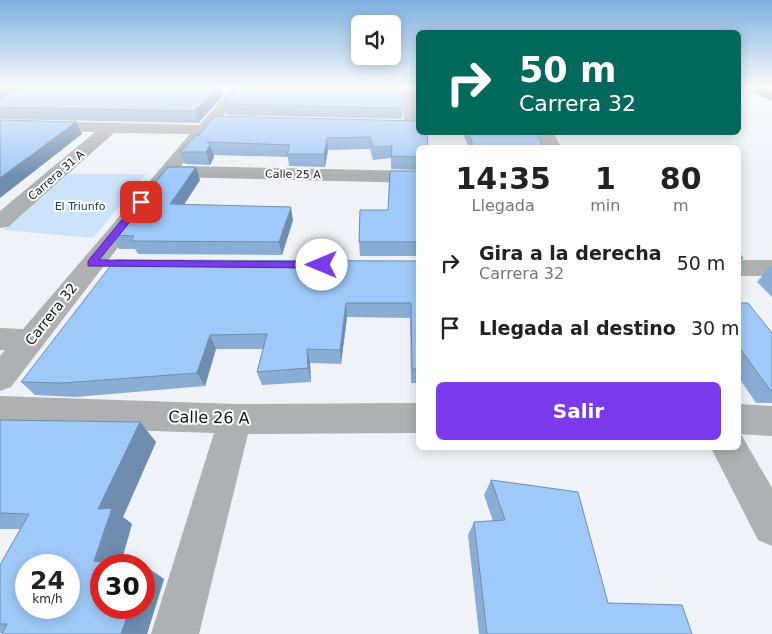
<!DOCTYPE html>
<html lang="es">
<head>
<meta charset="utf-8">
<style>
  body { margin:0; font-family:"DejaVu Sans",sans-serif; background:#f6f6f6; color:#222; height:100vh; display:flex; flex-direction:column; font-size:19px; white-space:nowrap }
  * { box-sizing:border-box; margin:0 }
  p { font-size:16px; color:#767676 }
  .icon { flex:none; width:28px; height:28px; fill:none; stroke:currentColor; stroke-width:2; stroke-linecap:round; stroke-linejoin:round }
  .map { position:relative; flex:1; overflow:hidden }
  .sheet { position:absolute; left:416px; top:145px; width:325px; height:305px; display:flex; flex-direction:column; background:#fff; border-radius:8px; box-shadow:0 2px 12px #0003 }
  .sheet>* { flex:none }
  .banner { position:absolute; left:416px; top:30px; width:325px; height:105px; border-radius:8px; box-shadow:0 2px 12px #0003; background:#00695c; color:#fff; overflow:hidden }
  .controls { position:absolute; left:351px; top:15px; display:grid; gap:10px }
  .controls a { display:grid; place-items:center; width:50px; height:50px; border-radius:8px; background:#fff; box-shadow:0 2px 12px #0003; font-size:25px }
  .speed { position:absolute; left:15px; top:554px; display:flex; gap:10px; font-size:25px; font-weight:700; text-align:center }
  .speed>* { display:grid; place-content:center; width:65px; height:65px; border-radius:50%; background:#fff; box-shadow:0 2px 12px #0003; line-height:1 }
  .speed small { font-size:12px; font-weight:400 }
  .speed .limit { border:8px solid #d22; background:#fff; color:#111 }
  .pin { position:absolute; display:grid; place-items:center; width:42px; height:42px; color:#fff; margin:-21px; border-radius:10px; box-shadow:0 2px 8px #0006 }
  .me { position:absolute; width:55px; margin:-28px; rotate:270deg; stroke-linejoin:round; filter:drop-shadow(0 0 4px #0008) }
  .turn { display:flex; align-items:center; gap:18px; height:105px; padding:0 20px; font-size:22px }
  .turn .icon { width:65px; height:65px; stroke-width:2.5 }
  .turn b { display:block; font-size:35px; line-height:42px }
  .eta { display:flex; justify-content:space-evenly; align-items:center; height:85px; text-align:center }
  .eta b { font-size:30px; font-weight:700; line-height:35px }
  .action { display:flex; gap:10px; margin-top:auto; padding:10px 20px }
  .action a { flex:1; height:58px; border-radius:8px; background:#7c3aed; color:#fff; font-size:20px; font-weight:700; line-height:58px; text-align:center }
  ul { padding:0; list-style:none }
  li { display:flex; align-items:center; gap:15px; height:65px; padding:0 20px }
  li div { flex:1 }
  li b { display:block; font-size:19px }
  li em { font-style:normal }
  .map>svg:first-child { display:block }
  .green { fill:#cce3fc }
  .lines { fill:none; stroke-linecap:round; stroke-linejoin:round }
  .street { fill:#aeb0b2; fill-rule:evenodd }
  .secondary { fill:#8d8f92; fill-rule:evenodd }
  .wall { fill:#89add5 }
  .shaded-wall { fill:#6f8dae }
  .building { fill:#9fc9f8; stroke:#6f8dae; fill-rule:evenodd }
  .route { fill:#7c3aed; stroke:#51269a }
  .labels { text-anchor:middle; stroke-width:4; stroke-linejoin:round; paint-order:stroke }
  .far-street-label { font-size:11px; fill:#121415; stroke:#fff }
  .far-park-label { font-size:11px; fill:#103b66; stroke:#fff }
  .street-label { font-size:14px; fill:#121415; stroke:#fff }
  .near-street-label { font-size:16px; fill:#121415; stroke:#fff }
</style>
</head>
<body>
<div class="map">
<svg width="772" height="634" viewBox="0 0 772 634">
  <rect width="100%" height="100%" fill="#eff3f8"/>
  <polygon class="green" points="69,174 146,174 93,238 4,230"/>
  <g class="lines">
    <g class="street">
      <polygon points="233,87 243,87 245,90 181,166 419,171 419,183 172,177 11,387 0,391 0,356 5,350 0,350 0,328 23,329 190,134 114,133 8,227 0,228 0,211 95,132 0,130 0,120 199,125"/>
      <polygon points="401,87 415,87 419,117 417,128 407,128 404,125"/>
      <polygon points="537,132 553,132 561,148 544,148"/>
      <rect x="739" y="260" width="33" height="16"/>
      <polygon points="0,396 235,404 419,403 419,433 248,434 199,634 151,634 214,433 0,426"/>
      <polygon points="739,404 772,406 772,436 739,434"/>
      <polygon points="739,435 742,436 772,488 772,546 758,540 711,448 739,448"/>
    </g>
    <polygon class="secondary" points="745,87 762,87 772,92 772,101 747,90"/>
  </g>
  <g class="wall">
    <polygon points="25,87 221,87 223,96 198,123 0,119 0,107"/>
    <polygon points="416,87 419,87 419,112"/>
    <polygon points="224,104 402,108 402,119 227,115"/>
    <polygon points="419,121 419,170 391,169 391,158 373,160 370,149 328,150 325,167 289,166 288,157 214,155 214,157 210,165 185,164 180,152 198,136"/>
    <polygon points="462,132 536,132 544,148 469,148"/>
    <polygon points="419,171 419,256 360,256 359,242 388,210"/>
    <polygon points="200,180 184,204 293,220 282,255 138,254 135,249 119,249 112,235"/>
    <polygon points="419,261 419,383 411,383 410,318 347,317 341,364 310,363 311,382 262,385 257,372 263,349 216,349 205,386 76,397 35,395 21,382"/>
    <polygon points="770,266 772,266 772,297 757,282"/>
    <polygon points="739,303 772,333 772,403 756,403 739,378"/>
    <polygon points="0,420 140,422 156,442 123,517 132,524 121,563 145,566 164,579 147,634 2,634 3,633 0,633 0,565 20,529 0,529"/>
    <polygon points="491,480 608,603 692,634 479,634 468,535 474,522 493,521 484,495"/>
  </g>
  <g class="shaded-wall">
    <polygon points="0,87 25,87 0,100"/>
    <polygon points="218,87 221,87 223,96 198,123 195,111"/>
    <polygon points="76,122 82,134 0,198 0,178"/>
    <polygon points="327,138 328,150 325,167 324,154"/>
    <polygon points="210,145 214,157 210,165 206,152"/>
    <polygon points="196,167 200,180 176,217 170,204"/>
    <polygon points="291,207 293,220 282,255 279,242"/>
    <polygon points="346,303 347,317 341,364 340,350"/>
    <polygon points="210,335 216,349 205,386 197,373"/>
    <polygon points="307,349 310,363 311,382 308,368"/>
    <polygon points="140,422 156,442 123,517 132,524 120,565 94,561 98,509"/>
    <polygon points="145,566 164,579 147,634 121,634 130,608 144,608 144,569"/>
  </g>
  <g class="building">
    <polygon points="25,87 218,87 195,111 0,107 0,98"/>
    <polygon points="239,87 401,87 402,108 224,104"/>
    <polygon points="214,116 419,121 419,132 427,132 428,148 419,148 419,157 391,156 392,146 373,147 370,137 327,138 324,154 287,154 290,145 207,142 210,145 206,152 180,152 196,135 198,136"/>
    <polygon points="0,120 76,122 0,178"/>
    <polygon points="468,132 536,132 544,148 498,148 497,145 490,148 474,148"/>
    <polygon points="168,167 196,167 170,204 291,207 279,242 131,241 134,236 112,235"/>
    <polygon points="390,171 419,171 419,242 359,242 360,210 388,210"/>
    <polygon points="739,253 743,258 739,262"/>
    <polygon points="115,260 419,261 419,369 412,369 411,303 346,303 340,350 307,349 308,368 257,372 267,334 210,335 197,373 63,383 21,382"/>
    <polygon points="739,303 748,303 772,333 772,390 770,390 739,347"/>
    <path d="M0 420 140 422 98 509 112 508 94 561 139 565H101V608H130L121 634H2L7 624H0V565L29 514 0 513ZM26 565H69V608H26Z"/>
    <polygon points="491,480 578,492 608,603 682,605 692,634 487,634 474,522 505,520"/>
  </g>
  <linearGradient id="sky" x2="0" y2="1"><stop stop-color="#7eafe1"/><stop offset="0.49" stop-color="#f8fafc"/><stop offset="1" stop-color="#f8fafc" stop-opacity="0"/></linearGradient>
  <rect width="772" height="176" fill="url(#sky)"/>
  <polygon class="route" points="141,199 146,202 99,260 322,262 327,265 322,268 88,266 88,261 138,200"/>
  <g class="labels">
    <g class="far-street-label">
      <text transform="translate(293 174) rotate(1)" y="4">Calle 25 A</text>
      <text transform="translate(56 175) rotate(-41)" y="4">Carrera 31 A</text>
    </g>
    <g class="far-park-label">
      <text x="80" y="210">El Triunfo</text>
    </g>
    <g class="street-label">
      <text transform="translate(51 314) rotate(-52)" y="5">Carrera 32</text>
    </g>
    <g class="near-street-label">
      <text transform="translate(209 417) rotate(1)" y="6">Calle 26 A</text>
    </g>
  </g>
</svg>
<div class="controls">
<a><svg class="icon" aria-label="sound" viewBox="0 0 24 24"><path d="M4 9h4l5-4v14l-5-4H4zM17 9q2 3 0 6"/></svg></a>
</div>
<div class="speed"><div>24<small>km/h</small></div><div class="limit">30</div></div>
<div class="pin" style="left:141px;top:202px;background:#d93025"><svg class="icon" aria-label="arrive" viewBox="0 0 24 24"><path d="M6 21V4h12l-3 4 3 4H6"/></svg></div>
<svg class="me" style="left:322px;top:265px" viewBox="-20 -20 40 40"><circle r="19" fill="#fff"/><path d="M0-13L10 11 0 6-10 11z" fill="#7c3aed"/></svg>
<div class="banner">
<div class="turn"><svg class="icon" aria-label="right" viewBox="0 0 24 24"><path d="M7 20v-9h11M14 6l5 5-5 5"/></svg><div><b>50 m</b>Carrera 32</div></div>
</div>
<section class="sheet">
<div class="eta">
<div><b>14:35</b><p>Llegada</p></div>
<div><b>1</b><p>min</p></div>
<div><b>80</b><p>m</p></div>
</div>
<ul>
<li><svg class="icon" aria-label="right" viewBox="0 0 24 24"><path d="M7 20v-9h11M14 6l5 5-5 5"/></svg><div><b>Gira a la derecha</b><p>Carrera 32</p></div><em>50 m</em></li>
<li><svg class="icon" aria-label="arrive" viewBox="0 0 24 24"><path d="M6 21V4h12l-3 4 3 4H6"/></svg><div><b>Llegada al destino</b></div><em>30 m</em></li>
</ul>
<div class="action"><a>Salir</a></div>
</section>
</div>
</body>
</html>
